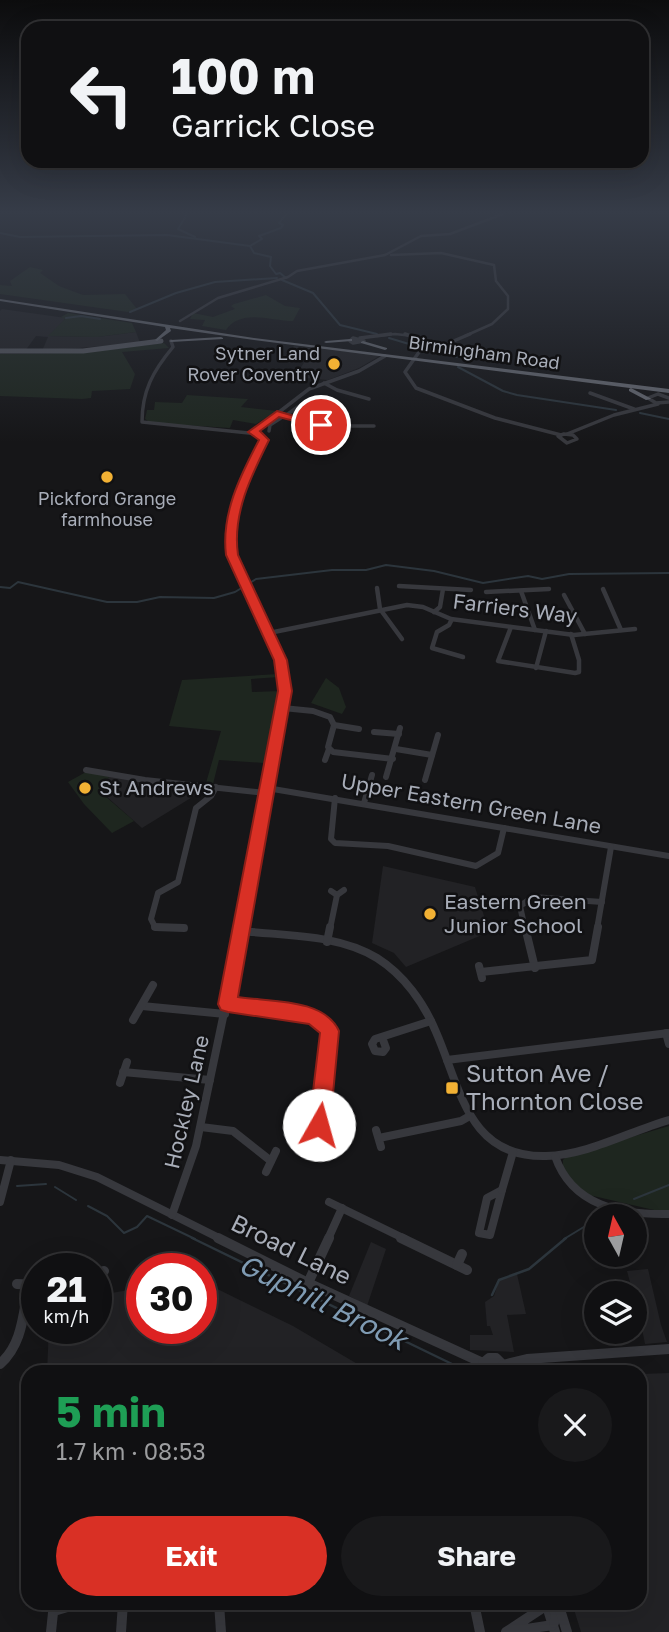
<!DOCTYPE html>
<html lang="en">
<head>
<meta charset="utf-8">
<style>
  body { margin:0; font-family:"Golos Text",sans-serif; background:#19191b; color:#f1f3f6; height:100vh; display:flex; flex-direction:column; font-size:26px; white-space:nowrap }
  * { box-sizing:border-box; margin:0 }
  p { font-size:23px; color:#9c9d9f }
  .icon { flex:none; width:38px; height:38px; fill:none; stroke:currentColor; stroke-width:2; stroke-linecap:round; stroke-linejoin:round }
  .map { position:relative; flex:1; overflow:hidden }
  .details { position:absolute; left:21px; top:1365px; width:626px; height:245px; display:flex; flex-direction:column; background:#101012; border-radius:21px; box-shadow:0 7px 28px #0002,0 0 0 2px #303032 }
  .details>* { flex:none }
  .hud { position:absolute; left:21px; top:21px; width:628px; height:147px; border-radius:21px; box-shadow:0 7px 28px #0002,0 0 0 2px #303032; background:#101012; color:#f1f3f6; overflow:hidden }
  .needle { width:46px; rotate:352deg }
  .tools { position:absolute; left:584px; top:1204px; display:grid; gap:14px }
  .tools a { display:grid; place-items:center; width:63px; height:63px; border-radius:50%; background:#101012; box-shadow:0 7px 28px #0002,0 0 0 2px #303032; font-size:35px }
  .speed { position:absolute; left:21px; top:1253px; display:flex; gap:14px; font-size:35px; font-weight:700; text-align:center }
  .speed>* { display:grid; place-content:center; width:91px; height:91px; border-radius:50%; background:#101012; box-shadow:0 7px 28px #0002,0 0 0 2px #303032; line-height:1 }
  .speed small { font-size:18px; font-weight:400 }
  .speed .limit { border:10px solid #d22; background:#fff; color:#111 }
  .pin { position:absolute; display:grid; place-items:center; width:60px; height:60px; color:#fff; margin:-30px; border:4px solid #fff; border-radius:50%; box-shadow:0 2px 7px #0007 }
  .me { position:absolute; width:77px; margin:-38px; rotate:7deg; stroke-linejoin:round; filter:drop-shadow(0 0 5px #0008) }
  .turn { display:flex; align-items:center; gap:24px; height:147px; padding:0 35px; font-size:32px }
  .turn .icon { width:91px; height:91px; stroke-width:2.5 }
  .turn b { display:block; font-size:49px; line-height:60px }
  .round { display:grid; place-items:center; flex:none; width:74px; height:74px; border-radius:37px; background:#19191b }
  .head { display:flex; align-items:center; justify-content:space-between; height:119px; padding:0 35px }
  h1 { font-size:42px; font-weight:700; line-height:52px; color:#1e9e55 }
  .cta { display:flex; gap:14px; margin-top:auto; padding:14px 35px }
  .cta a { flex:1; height:80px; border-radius:42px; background:#d93025; color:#fff; font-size:28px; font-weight:700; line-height:80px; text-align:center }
  .cta a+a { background:#19191b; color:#f1f3f6 }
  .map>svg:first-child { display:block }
  .built { fill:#222225 }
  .green { fill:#1e261f }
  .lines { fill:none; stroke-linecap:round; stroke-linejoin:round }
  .stream-far1 { stroke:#2c353c; stroke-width:2 }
  .stream { stroke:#2c353c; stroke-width:2.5 }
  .minor-far5 { stroke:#37383d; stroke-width:2.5 }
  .minor-far4 { stroke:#37383d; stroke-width:3.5 }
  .minor-far3 { stroke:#37383d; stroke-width:4.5 }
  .minor-far2 { stroke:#37383d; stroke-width:6 }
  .minor-far1 { stroke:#37383d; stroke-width:8 }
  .minor { stroke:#37383d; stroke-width:10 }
  .major { stroke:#53555c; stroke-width:5 }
  .highway { fill:#63666e; fill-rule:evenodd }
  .route { fill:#d93025; stroke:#8d1f18; stroke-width:2 }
  .poi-dot { fill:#f2b134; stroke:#111113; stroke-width:2.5 }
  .labels { text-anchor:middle; stroke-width:5; stroke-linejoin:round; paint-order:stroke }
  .far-street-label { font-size:18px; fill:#a8adb8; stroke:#111113 }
  .far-poi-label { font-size:18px; fill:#a8adb8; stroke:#111113; text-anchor:end }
  .street-label { font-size:21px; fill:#a8adb8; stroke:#111113 }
  .poi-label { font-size:21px; fill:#a8adb8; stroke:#111113; text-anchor:start }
  .near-poi-label { font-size:24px; fill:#a8adb8; stroke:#111113; text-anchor:start }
  .near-street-label { font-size:24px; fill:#a8adb8; stroke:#111113 }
  .near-water-label { font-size:28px; font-style:italic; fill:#7f9bb3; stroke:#111113 }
</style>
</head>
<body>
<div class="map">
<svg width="669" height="1632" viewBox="0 0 669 1632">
  <rect width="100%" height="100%" fill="#161618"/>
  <g class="built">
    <polygon points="2,309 66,318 49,336 97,337 136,332 140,343 42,351 48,337 36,336 25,351 0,350 0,311"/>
    <polygon points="294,346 381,355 359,368 328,380 295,377 305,361 284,358"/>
    <polygon points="110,776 207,788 142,828 98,789"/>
    <polygon points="383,866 475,887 489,932 406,967 394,953 372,943"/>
    <polygon points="371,1242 386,1249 367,1306 349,1296"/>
    <polygon points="648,1269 661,1325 667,1342 645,1344 635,1293 633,1293 627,1271"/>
    <polygon points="517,1274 526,1314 507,1315 514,1352 470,1350 470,1335 493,1335 490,1326 487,1326 485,1302 494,1296 499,1280"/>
    <polygon points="142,1281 142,1328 201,1328 201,1281 293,1326 371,1372 47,1372 49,1328 96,1328 96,1304 106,1294 140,1288"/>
    <polygon points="669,1373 669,1632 581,1632 572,1603 640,1603 641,1374"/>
  </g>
  <g class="green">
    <polygon points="30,267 43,270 40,273 59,286 83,295 125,294 137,309 128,312 0,294 0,285 12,286 10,281"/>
    <path d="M266 295 285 306 300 308 293 321C271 321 241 308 226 330L202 326 205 320 190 319 193 313 213 317 235 309 231 306 234 304Z"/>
    <polygon points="68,313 132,323 136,332 97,337 48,336 65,319 61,317"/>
    <polygon points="164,343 169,348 122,352 135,374 130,389 92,391 91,398 82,399 0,396 0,354 83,353"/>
    <polygon points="187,395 248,399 241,407 277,411 256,424 233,420 230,428 151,423 145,419 147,410 154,410 155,402 182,403"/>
    <polygon points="278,674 279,677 251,679 252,692 280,691 264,763 219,760 213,784 206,783 221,731 169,726 182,680"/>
    <polygon points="326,678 339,688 346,707 342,714 311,703"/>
    <polygon points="86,772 110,776 98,790 134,821 112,833 84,804 68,782"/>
    <polygon points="669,1126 669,1210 654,1210 589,1195 576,1187 563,1167 563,1160 567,1156"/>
  </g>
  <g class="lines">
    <g class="stream-far1">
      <polyline points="187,214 178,229 195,237"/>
      <polyline points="286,214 279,223 283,225 281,228 259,236 262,239 250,246 254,253 271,257 270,266 276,274 280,273 286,278"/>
      <polyline points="0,233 20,237 167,235 250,246"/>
      <polyline points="282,280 313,293 340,325 377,334"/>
      <polyline points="130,312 176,293 215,282 277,278"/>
      <polyline points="66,318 81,316 100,319"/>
      <polyline points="389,338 409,344"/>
      <polyline points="439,352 457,357"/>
      <polyline points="458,367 503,391 517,395 616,410"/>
      <polyline points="640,413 669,419"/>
      <polyline points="0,587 10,588 18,582 107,602 137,602 160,597 214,598 235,592 256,579 332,570 366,570 386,565 434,571 483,583 528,576 542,579 569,574 669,573"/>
      <polyline points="17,1186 46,1184"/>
      <polyline points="55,1187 76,1200"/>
      <polyline points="634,1199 669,1185"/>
      <polyline points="88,1206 107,1216 124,1233 137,1227 147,1216 195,1239"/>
      <polyline points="602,1216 607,1214"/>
      <polyline points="564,1239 597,1219"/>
    </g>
    <g class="stream">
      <polyline points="192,1238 452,1364"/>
      <polyline points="492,1295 499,1280 529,1269 566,1238"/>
    </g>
    <g class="minor-far5">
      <polyline points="391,255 441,253 494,265 496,281 508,296 508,309 492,324 465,336"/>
      <polyline points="180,321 218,298 288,277 297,271 385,255 421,236 450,234 503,214"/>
      <polyline points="377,336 395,334 413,336"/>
    </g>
    <g class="minor-far4">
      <polyline points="405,334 419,339 424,345 405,372 416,388 495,418 561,435"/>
      <polygon points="353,338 364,341 353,343 350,341"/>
      <polyline points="360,338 391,334"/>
      <path d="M171 341 173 347C153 371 142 391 142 422L259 434 263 438 242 489"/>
      <polyline points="434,353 442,346 470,334"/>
      <polyline points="324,383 337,390 369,399"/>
      <polyline points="590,393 634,409"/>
      <polyline points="669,398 658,394 648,398 656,403 669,402"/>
      <polyline points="277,414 331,426 374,426"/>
      <polyline points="285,416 309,399"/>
      <polyline points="307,421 317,410"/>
      <polyline points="311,423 294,435 319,439 334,445"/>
      <polyline points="315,423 332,410"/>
      <polyline points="269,431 270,425 284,416"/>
      <polyline points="253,432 309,389 359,371 385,356"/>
      <polygon points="564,434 573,435 577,439 567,443 558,436"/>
      <polyline points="567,434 614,415 658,404"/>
      <polyline points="325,441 339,431 340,427"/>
    </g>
    <g class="minor-far3">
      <polyline points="243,487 237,501 231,535 232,555 268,629 283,683"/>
      <polyline points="399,586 471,590"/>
      <polyline points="377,588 380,609 402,639"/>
      <polyline points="603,589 621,630"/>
      <polyline points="521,591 535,630"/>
      <polyline points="486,592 549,589"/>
      <polyline points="564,595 585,634"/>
      <polyline points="434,612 440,607 443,589"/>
      <polyline points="452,619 449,625 437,632 432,648 463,657"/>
      <polyline points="511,627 498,661 575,673 579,672 579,660 571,634"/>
      <polyline points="269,633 407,605 423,607 451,619 574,635 635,629"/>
      <polyline points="536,668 546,631"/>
    </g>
    <g class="minor-far2">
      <polyline points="283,708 313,711 330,717 334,725 328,747 333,752 393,759"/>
      <polyline points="334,725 359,729"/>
      <polyline points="374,732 399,734"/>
      <polyline points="396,749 432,755"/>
      <polyline points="325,760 329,749"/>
      <polyline points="86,770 145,780 266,793"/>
      <polyline points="386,777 400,728"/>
      <polyline points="425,780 438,735"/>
      <polyline points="267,788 669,856"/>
      <polyline points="335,798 331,839 335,843 388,846 476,866 498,853 504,828"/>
      <polyline points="364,803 372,775"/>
      <polyline points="331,891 337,895 344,890"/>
      <polyline points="184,928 155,927 151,919 158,893 178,882 196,808 211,796 216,787"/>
      <polyline points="242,929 283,708 283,681"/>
      <polyline points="330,929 337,895"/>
      <polyline points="525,929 520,906 533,897 602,902"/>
      <polyline points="597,929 611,847"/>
    </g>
    <g class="minor-far1">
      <polyline points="155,927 184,928"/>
      <polyline points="525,927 535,968"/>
      <path d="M242 931C286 936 338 934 377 958 404 975 424 1003 436 1032 461 1089 468 1158 546 1156 588 1155 630 1131 669 1120"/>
      <polyline points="327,942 330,927"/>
      <polyline points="479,966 482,978"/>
      <polyline points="481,972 592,960 598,927"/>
      <polyline points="228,1004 312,1016 322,1021 330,1031 319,1125 301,1117"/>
      <polyline points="142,1006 225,1014"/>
      <polyline points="133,1020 153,985"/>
      <polyline points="666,1033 669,1044"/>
      <polyline points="382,1037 386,1048 383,1052 375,1051 372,1044 375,1039 431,1021"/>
      <polyline points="447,1060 669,1033"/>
      <polyline points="123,1072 210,1080"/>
      <polyline points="120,1083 127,1062"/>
      <polyline points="201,1127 233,1131 271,1161"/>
      <polyline points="376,1130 381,1147"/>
      <polyline points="379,1138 461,1121 468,1117"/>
      <path d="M555 1156C572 1206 621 1215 669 1214"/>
      <polyline points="0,1160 59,1165 97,1177 221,1239"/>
      <polyline points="266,1172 276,1151"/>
      <polygon points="502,1190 490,1235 479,1233 487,1198"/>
      <polyline points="502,1190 513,1152"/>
      <polyline points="0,1202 11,1160"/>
      <polyline points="329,1202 405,1239"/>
      <polyline points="172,1215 196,1146 242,927"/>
      <polyline points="594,1238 597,1237"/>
      <polyline points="328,1239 342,1208"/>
    </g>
    <g class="minor">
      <polyline points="218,1238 308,1283 483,1363"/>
      <polyline points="401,1238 467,1270"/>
      <polyline points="457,1265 462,1254"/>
      <polyline points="96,1274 104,1271"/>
      <polyline points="308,1283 329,1238"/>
      <polyline points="17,1284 37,1285"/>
      <polyline points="483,1363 489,1358 496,1358 503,1365 504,1372"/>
      <path d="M0 1364C23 1344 23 1313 29 1285"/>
      <polyline points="503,1365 527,1359 669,1349"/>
      <polyline points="219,1603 221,1632"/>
      <polyline points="474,1603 480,1632"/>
      <polyline points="546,1603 555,1632"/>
      <polyline points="550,1603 506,1632 553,1625"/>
      <polyline points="552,1603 556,1616 554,1623"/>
      <polyline points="558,1603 567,1632"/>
      <polyline points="54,1611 81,1603"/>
      <polyline points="51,1632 54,1603"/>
      <polyline points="121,1632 123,1603"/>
    </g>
    <polyline class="major" points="0,351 83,351 161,341"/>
    <g class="highway">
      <polygon points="0,299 254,338 669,389 669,393 254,340 170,328 171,331 157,341 155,340 166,330 165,327 0,301"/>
      <polygon points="221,337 223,338 223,339 171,342 169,341 171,340"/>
      <polygon points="350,339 352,339 352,341 326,343 324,342 326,341"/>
      <polygon points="363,341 387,348 387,349 385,350 361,343 361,342"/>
      <polygon points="631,388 650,398 651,399 646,400 629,391 629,389"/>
    </g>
  </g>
  <linearGradient id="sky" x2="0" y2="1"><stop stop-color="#0c0c0d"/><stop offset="0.48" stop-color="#363c48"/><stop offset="1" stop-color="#363c48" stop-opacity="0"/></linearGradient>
  <rect width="669" height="442" fill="url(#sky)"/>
  <path class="route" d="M277 411 326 425 321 428 279 417 260 431 269 440C251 476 232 514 238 555L287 660 292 691 238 997C270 1002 324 998 339 1031L330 1125 327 1131 319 1134 312 1131 309 1125 320 1033 309 1024 228 1012 221 1010 218 1004 278 691 274 660 226 555C221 514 240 476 259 440L248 432Z"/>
  <g class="poi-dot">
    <circle cx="334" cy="364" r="7"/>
    <circle cx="107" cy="477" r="7"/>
    <circle cx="85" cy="788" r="7"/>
    <circle cx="430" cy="914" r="7"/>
    <rect x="445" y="1081" width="14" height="14" rx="3.5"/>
  </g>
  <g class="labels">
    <g class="far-street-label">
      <text transform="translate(484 353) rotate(8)" y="6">Birmingham Road</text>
    </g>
    <g class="far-poi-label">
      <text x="320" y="360">Sytner Land<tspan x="320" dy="21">Rover Coventry</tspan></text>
      <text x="107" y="505" text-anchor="middle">Pickford Grange<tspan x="107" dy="21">farmhouse</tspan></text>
    </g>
    <g class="street-label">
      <text transform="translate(515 609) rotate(7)" y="7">Farriers Way</text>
      <text transform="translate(471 804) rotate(10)" y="7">Upper Eastern Green Lane</text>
      <text transform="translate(187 1102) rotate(-77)" y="7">Hockley Lane</text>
    </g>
    <g class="poi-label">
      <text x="99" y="795">St Andrews</text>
      <text x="444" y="909">Eastern Green<tspan x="444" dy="24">Junior School</tspan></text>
    </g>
    <g class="near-poi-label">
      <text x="466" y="1082">Sutton Ave /<tspan x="466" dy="28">Thornton Close</tspan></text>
    </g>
    <g class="near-street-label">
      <text transform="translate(291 1250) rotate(26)" y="8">Broad Lane</text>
    </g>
    <g class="near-water-label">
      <text transform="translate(323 1302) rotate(26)" y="10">Guphill Brook</text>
    </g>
  </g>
</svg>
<div class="tools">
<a><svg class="needle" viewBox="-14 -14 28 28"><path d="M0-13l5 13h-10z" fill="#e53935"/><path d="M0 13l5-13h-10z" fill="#9c9d9f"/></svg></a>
<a><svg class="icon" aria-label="layers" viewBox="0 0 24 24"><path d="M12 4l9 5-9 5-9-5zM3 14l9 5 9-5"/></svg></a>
</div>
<div class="speed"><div>21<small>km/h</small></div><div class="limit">30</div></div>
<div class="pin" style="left:321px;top:425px;background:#d93025"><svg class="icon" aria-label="arrive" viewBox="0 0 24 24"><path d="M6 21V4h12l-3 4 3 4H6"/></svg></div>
<svg class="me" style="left:319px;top:1125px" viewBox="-20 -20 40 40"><circle r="19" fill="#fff"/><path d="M0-13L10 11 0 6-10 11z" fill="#d93025"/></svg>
<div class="hud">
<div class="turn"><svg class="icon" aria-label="left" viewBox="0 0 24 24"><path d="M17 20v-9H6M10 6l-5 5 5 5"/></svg><div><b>100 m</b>Garrick Close</div></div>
</div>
<section class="details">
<div class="head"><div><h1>5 min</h1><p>1.7 km · 08:53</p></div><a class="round"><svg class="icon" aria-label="close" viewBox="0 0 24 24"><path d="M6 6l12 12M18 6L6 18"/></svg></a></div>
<div class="cta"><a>Exit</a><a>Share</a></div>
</section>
</div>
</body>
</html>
